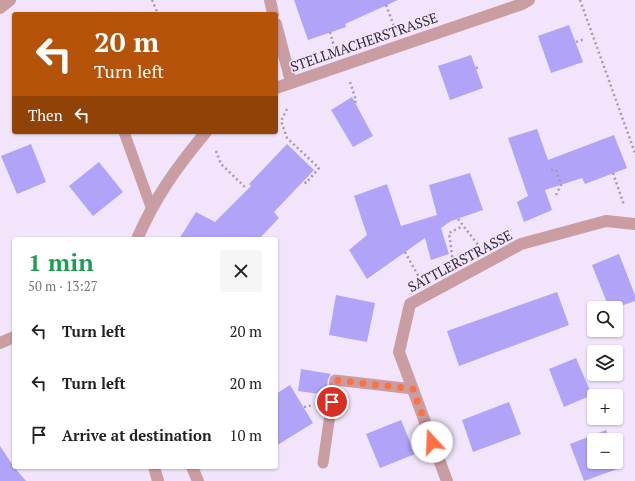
<!DOCTYPE html>
<html lang="en">
<head>
<meta charset="utf-8">
<style>
  body { margin:0; font-family:"PT Serif",serif; background:#f6f6f6; color:#222; height:100vh; display:flex; flex-direction:column; font-size:15px; white-space:nowrap }
  * { box-sizing:border-box; margin:0 }
  p { font-size:13px; color:#767676 }
  .icon { flex:none; width:22px; height:22px; fill:none; stroke:currentColor; stroke-width:2; stroke-linecap:round; stroke-linejoin:round }
  .map { position:relative; flex:1; overflow:hidden }
  .side { position:absolute; left:12px; top:237px; width:266px; height:232px; display:flex; flex-direction:column; background:#fff; border-radius:4px; box-shadow:0 1px 3px #0004 }
  .side>* { flex:none }
  .guide { position:absolute; left:12px; top:12px; width:266px; height:122px; border-radius:4px; box-shadow:0 1px 3px #0004; background:#b45309; color:#fff; overflow:hidden }
  .buttons { position:absolute; left:587px; top:301px; display:grid; gap:8px }
  .buttons a { display:grid; place-items:center; width:36px; height:36px; border-radius:4px; background:#fff; box-shadow:0 1px 3px #0004; font-size:20px }
  .pin { position:absolute; display:grid; place-items:center; width:34px; height:34px; color:#fff; margin:-17px; border:2px solid #fff; border-radius:50%; box-shadow:0 1px 4px #0007 }
  .me { position:absolute; width:44px; margin:-22px; rotate:340deg; stroke-linejoin:round; filter:drop-shadow(0 0 3px #0008) }
  .turn { display:flex; align-items:center; gap:14px; height:84px; padding:0 16px; font-size:18px }
  .turn .icon { width:52px; height:52px; stroke-width:2.5 }
  .turn b { display:block; font-size:28px; line-height:34px }
  .then { display:flex; align-items:center; height:38px; padding:0 16px; background:#0003; gap:8px; font-size:15px }
  .round { display:grid; place-items:center; flex:none; width:42px; height:42px; border-radius:4px; background:#f6f6f6 }
  .overview { display:flex; align-items:center; justify-content:space-between; height:68px; padding:0 16px }
  h1 { font-size:24px; font-weight:600; line-height:30px; color:#1e9e55 }
  ul { padding:0; list-style:none }
  li { display:flex; align-items:center; gap:12px; height:52px; padding:0 16px }
  li div { flex:1 }
  li b { display:block; font-size:15px }
  li em { font-style:normal }
  .map>svg:first-child { display:block }
  .building { fill:#b1a3f7 }
  .lines { fill:none; stroke-linecap:round; stroke-linejoin:round }
  .path { stroke:#a59aad; stroke-width:2.5; stroke-dasharray:2 3; stroke-linecap:butt }
  .lane { stroke:#ca9da2; stroke-width:11 }
  .street { stroke:#ca9da2; stroke-width:12 }
  .route { stroke:#ff7043; stroke-width:7; stroke-dasharray:0 12.6 }
  .labels { text-anchor:middle; stroke-width:3.5; stroke-linejoin:round; paint-order:stroke }
  .street-label { font-size:14px; fill:#342c3a; stroke:#f2e5fb }
</style>
</head>
<body>
<div class="map">
<svg width="635" height="481" viewBox="0 0 635 481">
  <rect width="100%" height="100%" fill="#f2e5fb"/>
  <g class="building">
    <polygon points="294,0 398,0 345,24 346,27 308,40"/>
    <polygon points="569,25 583,62 551,73 538,36"/>
    <polygon points="471,55 483,88 450,100 438,66"/>
    <polygon points="352,97 373,136 353,147 331,110"/>
    <polygon points="537,129 548,160 614,135 627,168 585,184 582,178 545,190 552,210 524,222 517,202 528,196 508,138"/>
    <polygon points="31,144 46,182 17,194 1,156"/>
    <polygon points="287,144 314,170 274,212 279,218 259,239 179,239 196,212 215,222 251,186 249,184"/>
    <polygon points="99,162 123,192 93,216 69,186"/>
    <polygon points="470,173 483,210 451,221 441,228 449,254 431,260 425,238 367,279 349,250 367,235 354,196 387,184 401,226 437,215 429,185"/>
    <polygon points="619,254 635,295 635,301 615,308 609,308 592,265"/>
    <polygon points="557,292 569,325 459,366 447,331"/>
    <polygon points="336,295 375,303 367,342 329,335"/>
    <polygon points="576,358 592,395 564,407 549,369"/>
    <polygon points="301,369 331,374 328,379 326,395 298,391"/>
    <polygon points="290,385 313,423 276,446 276,394"/>
    <polygon points="509,402 521,434 473,452 462,420"/>
    <polygon points="401,420 415,454 380,468 366,434"/>
    <polygon points="606,430 610,440 594,440 594,462 616,462 616,456 620,468 584,481 570,444"/>
    <polygon points="0,446 14,467 26,481 0,481"/>
  </g>
  <g class="lines">
    <g class="path">
      <polyline points="152,0 158,14"/>
      <polyline points="580,0 635,153"/>
      <polyline points="386,5 395,29"/>
      <polyline points="330,32 335,50"/>
      <polyline points="576,42 585,39"/>
      <polyline points="476,68 479,67"/>
      <polyline points="350,82 356,100 355,103"/>
      <polyline points="287,109 281,121 287,138 319,168 306,183 304,181"/>
      <polyline points="216,151 221,164 247,189"/>
      <polyline points="551,170 556,170 561,185 556,195"/>
      <polyline points="613,173 624,205"/>
      <polyline points="458,219 479,246"/>
      <polyline points="405,252 420,279"/>
      <polyline points="453,262 449,233 463,226"/>
      <polyline points="304,407 314,405"/>
    </g>
    <g class="lane">
      <polyline points="124,132 151,207"/>
      <polyline points="323,463 335,380 413,389"/>
    </g>
    <g class="street">
      <polyline points="270,0 273,14"/>
      <polyline points="0,8 10,0"/>
      <polyline points="276,24 291,82"/>
      <polyline points="276,88 522,4 529,0"/>
      <path d="M137 239C156 196 176 168 206 132"/>
      <polyline points="0,343 14,337"/>
      <polyline points="154,467 158,481"/>
      <polyline points="192,467 198,481"/>
      <polyline points="447,481 399,352 410,304 521,244 606,221 635,224"/>
    </g>
  </g>
  <g class="lines">
    <polyline class="route" points="332,402 335,380 413,389 432,442"/>
  </g>
  <g class="labels">
    <g class="street-label">
      <text transform="translate(364 42) rotate(-19)" y="5">STELLMACHERSTRASSE</text>
      <text transform="translate(460 261) rotate(-28)" y="5">SATTLERSTRASSE</text>
    </g>
  </g>
</svg>
<div class="buttons">
<a><svg class="icon" aria-label="search" viewBox="0 0 24 24"><circle cx="10" cy="10" r="6"/><path d="M15 15l6 6"/></svg></a>
<a><svg class="icon" aria-label="layers" viewBox="0 0 24 24"><path d="M12 4l9 5-9 5-9-5zM3 14l9 5 9-5"/></svg></a>
<a>+</a>
<a>−</a>
</div>
<div class="pin" style="left:332px;top:402px;background:#d93025"><svg class="icon" aria-label="arrive" viewBox="0 0 24 24"><path d="M6 21V4h12l-3 4 3 4H6"/></svg></div>
<svg class="me" style="left:432px;top:442px" viewBox="-20 -20 40 40"><circle r="19" fill="#fff"/><path d="M0-13L10 11 0 6-10 11z" fill="#ff7043"/></svg>
<div class="guide">
<div class="turn"><svg class="icon" aria-label="left" viewBox="0 0 24 24"><path d="M17 20v-9H6M10 6l-5 5 5 5"/></svg><div><b>20 m</b>Turn left</div></div>
<div class="then">Then<svg class="icon" aria-label="left" viewBox="0 0 24 24"><path d="M17 20v-9H6M10 6l-5 5 5 5"/></svg></div>
</div>
<section class="side">
<div class="overview"><div><h1>1 min</h1><p>50 m · 13:27</p></div><a class="round"><svg class="icon" aria-label="close" viewBox="0 0 24 24"><path d="M6 6l12 12M18 6L6 18"/></svg></a></div>
<ul>
<li><svg class="icon" aria-label="left" viewBox="0 0 24 24"><path d="M17 20v-9H6M10 6l-5 5 5 5"/></svg><div><b>Turn left</b></div><em>20 m</em></li>
<li><svg class="icon" aria-label="left" viewBox="0 0 24 24"><path d="M17 20v-9H6M10 6l-5 5 5 5"/></svg><div><b>Turn left</b></div><em>20 m</em></li>
<li><svg class="icon" aria-label="arrive" viewBox="0 0 24 24"><path d="M6 21V4h12l-3 4 3 4H6"/></svg><div><b>Arrive at destination</b></div><em>10 m</em></li>
</ul>
</section>
</div>
</body>
</html>
